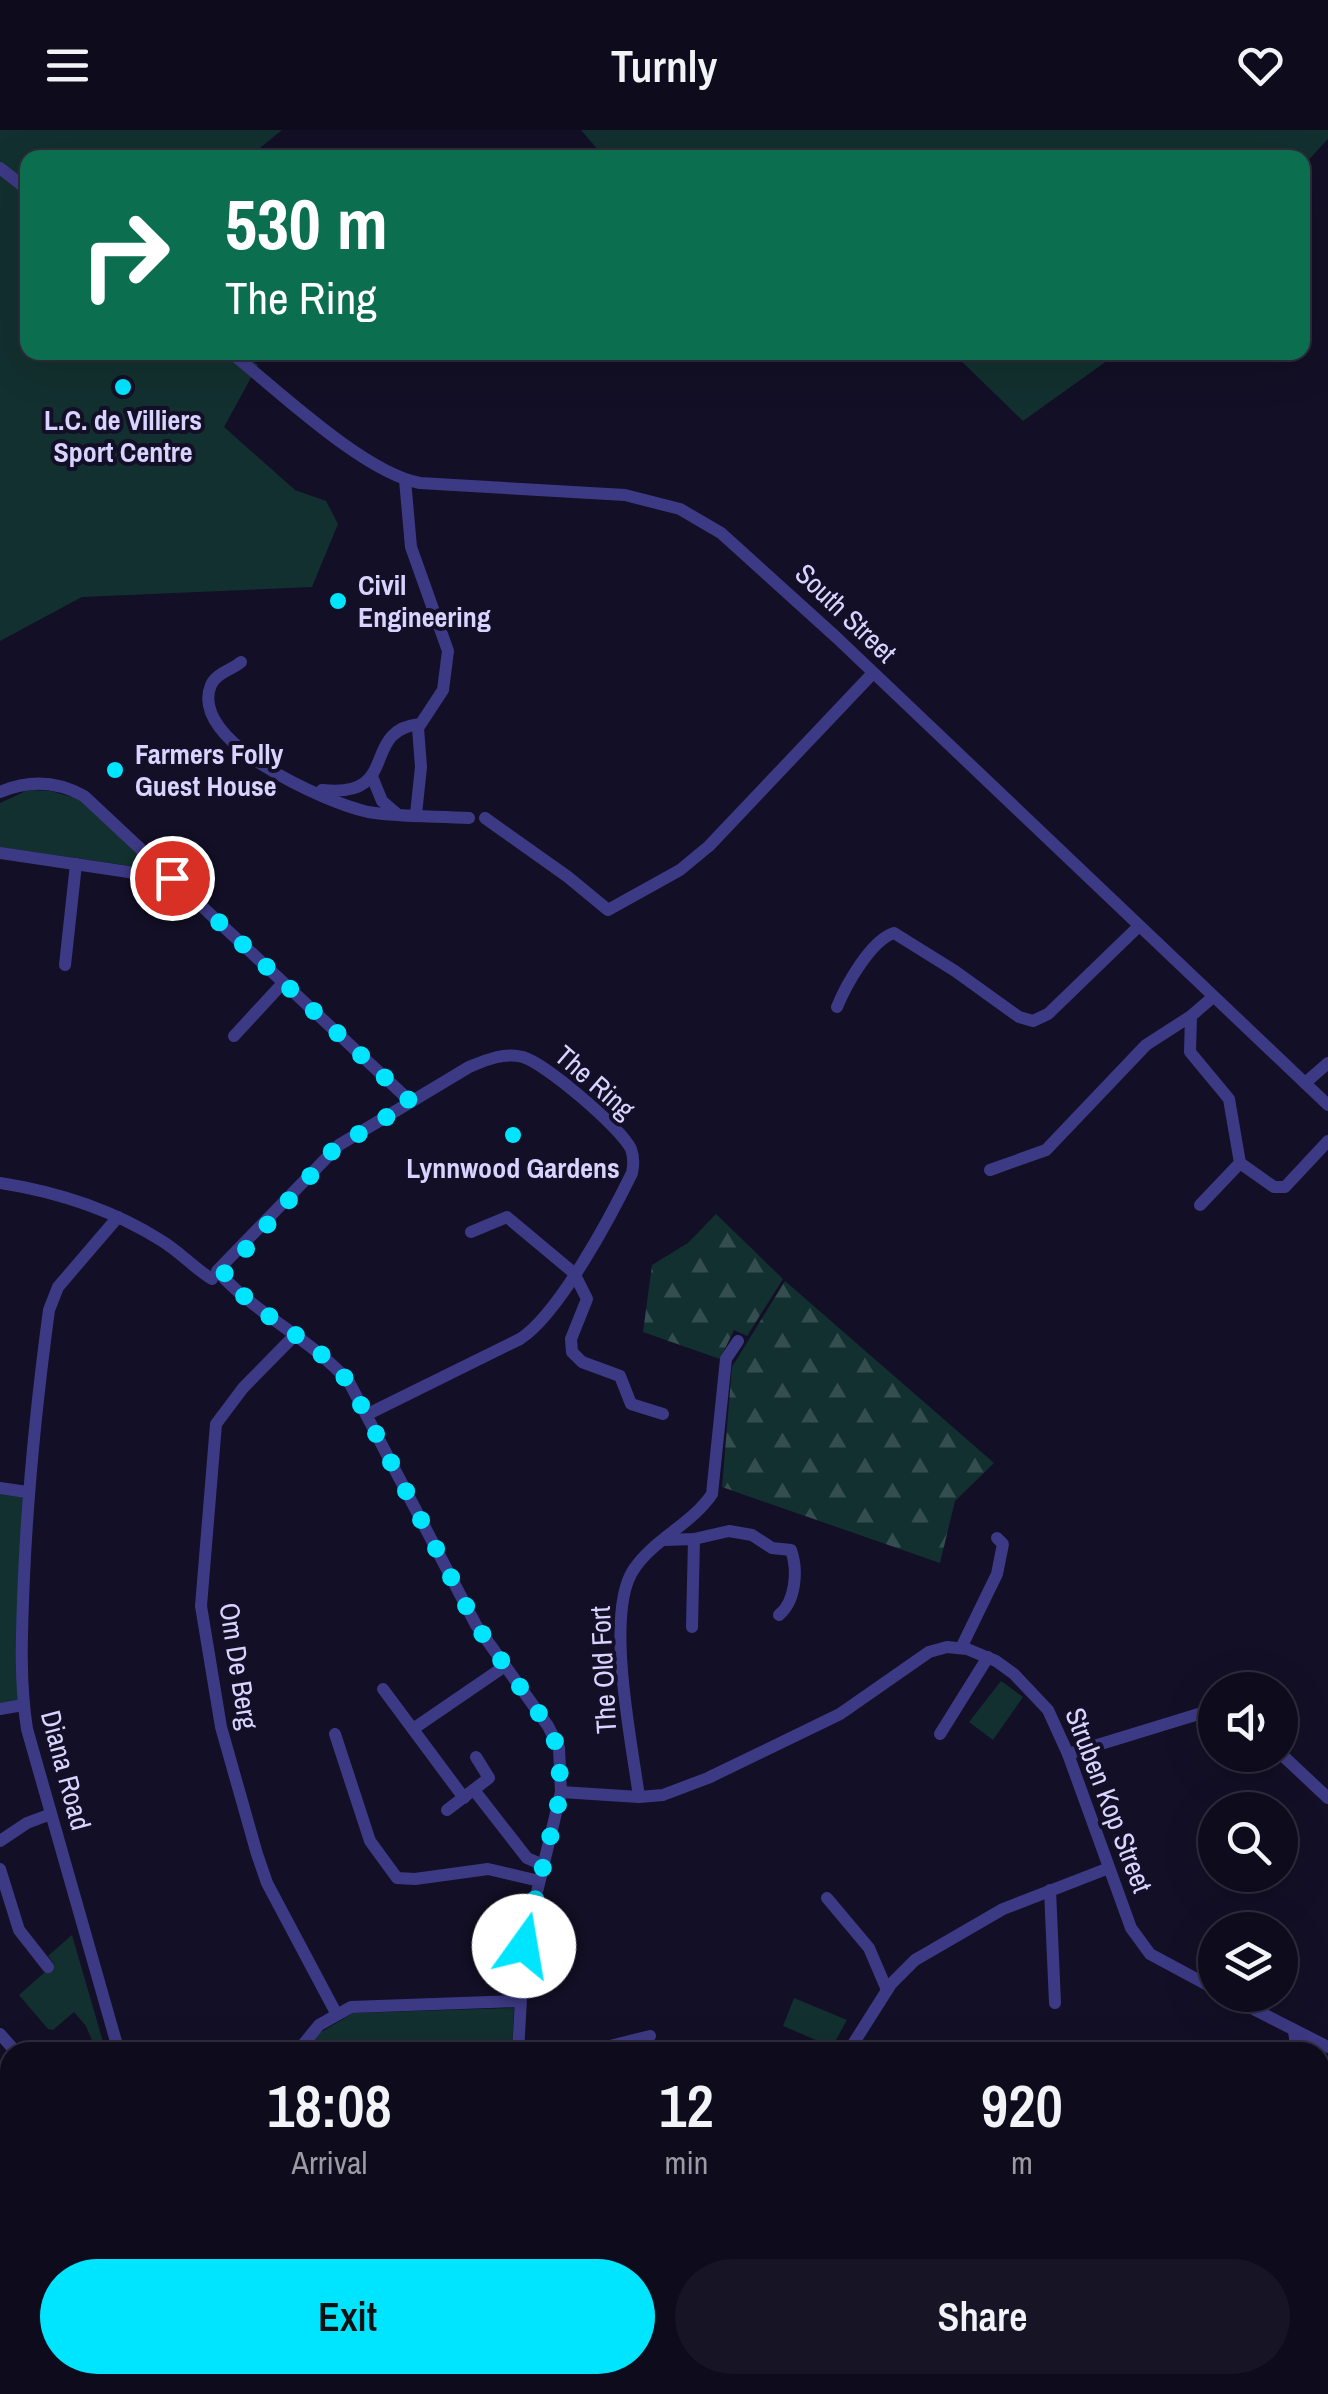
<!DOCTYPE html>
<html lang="en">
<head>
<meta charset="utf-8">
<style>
  body { margin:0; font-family:"Archivo Narrow",sans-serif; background:#171425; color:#f1f3f6; height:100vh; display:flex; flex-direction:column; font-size:38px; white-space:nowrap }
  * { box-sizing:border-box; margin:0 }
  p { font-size:32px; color:#9b9ba3 }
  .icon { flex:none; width:55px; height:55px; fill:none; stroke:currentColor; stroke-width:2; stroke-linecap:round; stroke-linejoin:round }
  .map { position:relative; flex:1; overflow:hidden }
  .sheet { position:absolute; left:0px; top:1912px; width:1330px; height:352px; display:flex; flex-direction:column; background:#0e0b1c; border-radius:30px 30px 0 0; box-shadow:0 10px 40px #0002,0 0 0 2px #2e2b3b }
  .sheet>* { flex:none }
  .guide { position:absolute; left:20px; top:20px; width:1290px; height:210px; border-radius:20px; box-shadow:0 10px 40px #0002,0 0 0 2px #2e2b3b; background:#0b6e4f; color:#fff; overflow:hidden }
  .buttons { position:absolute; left:1198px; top:1542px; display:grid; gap:20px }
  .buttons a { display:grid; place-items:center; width:100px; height:100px; border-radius:50%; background:#0e0b1c; box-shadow:0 10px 40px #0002,0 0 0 2px #2e2b3b; font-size:50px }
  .pin { position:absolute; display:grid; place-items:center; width:85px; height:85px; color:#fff; margin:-42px; border:5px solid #fff; border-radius:50%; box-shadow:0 2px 10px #0007 }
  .me { position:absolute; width:110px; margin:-55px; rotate:13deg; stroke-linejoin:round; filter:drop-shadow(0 0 8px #0008) }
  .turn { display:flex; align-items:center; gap:35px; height:210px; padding:0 40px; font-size:45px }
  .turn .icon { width:130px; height:130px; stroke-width:2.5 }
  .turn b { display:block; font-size:70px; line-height:85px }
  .eta { display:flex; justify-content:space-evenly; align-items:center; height:170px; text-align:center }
  .eta b { font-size:60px; font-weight:600; line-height:70px }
  .action { display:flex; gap:20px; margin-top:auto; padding:20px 40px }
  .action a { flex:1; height:115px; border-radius:60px; background:#00e5ff; color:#111; font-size:40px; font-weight:600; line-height:115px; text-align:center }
  .action a+a { background:#171425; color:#f1f3f6 }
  header { display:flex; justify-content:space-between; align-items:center; height:130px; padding:0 40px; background:#0e0b1c; font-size:45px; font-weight:600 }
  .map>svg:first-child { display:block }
  .green { fill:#12302f }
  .forest { fill:url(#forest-firs) }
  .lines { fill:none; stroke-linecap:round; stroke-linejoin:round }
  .minor { stroke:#3d3a85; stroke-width:12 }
  .route { stroke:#00e5ff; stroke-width:18; stroke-dasharray:0 32.4 }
  .poi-dot { fill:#00e5ff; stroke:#130f26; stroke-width:4 }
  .labels { text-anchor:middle; stroke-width:8; stroke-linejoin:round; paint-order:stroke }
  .poi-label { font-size:28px; font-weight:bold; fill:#d9d4ff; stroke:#130f26 }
  .street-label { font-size:28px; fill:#d9d4ff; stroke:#130f26 }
</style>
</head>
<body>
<header><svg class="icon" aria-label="menu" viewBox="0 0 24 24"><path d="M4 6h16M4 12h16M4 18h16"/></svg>Turnly<svg class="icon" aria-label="heart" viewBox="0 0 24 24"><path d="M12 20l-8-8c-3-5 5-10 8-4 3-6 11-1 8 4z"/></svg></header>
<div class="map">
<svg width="1328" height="2264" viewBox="0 0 1328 2264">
  <defs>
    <pattern id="forest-firs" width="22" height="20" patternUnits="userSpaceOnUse" patternTransform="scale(2.5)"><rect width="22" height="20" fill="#12302f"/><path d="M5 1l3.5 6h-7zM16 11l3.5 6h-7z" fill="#344d4e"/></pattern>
  </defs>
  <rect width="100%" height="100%" fill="#130f26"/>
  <g class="green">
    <polygon points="0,0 282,0 249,27 28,28 28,222 242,223 258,235 224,297 295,360 326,371 338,394 312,457 82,467 0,511"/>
    <polygon points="581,0 1328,0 1328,9 1303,36 1302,28 605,28"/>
    <polygon points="953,223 1118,223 1023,291"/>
    <polygon points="28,660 51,661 82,670 150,735 144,738 0,717 0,673"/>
    <polygon points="0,1356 27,1362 23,1575 0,1577"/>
    <polygon points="1001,1551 1023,1567 993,1610 969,1592"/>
    <polygon points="72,1805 106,1922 97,1922 86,1896 74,1882 53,1900 48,1899 19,1865 54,1834 48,1826"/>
    <polygon points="794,1868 847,1890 832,1917 783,1896"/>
    <polygon points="514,1878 512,1922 305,1922 318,1904 353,1883"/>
    <polygon points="400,2255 642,2255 632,2264 416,2264"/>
  </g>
  <g class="forest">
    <polygon points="716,1084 783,1149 747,1206 734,1200 720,1229 643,1202 652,1135 688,1113"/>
    <polygon points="785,1151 994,1333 955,1371 940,1433 722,1357 732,1237"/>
  </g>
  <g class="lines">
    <g class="minor">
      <polyline points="0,38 28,60"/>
      <path d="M230 222C278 260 364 343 420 353L625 365 680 379 721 403 836 507 1328 975"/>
      <polyline points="405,350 411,417 448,521 443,560 418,598 421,637 416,684"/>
      <path d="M241 532C232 540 216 543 211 555 187 612 327 673 368 682 397 687 439 686 469 688"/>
      <polyline points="373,649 382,671 396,683"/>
      <path d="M322 660C402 669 359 600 420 594"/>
      <path d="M0 662C28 650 57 651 84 666L411 972"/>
      <polyline points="485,688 568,747 608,780 680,740 709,716 873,543"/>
      <polyline points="0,723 169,748"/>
      <polyline points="65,835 76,734"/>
      <path d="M837 877C846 855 871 810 894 803L955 841 1019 887 1033 891 1048 884 1138 797"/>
      <polyline points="1191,886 1190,922 1229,969 1240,1033"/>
      <polyline points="234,906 282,854"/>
      <polyline points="1305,953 1328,933"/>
      <polyline points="990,1040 1046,1020 1146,915 1191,886 1213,867"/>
      <path d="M0 1053C58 1062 113 1080 162 1111 180 1122 194 1138 212 1149"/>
      <polyline points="1200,1075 1240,1033 1274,1057 1285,1057 1328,1011"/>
      <path d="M118 1087 58 1157 49 1180C37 1269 28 1357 24 1446 22 1497 19 1548 27 1599L119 1922"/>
      <polyline points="471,1102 507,1087 574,1143 587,1169 571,1209 572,1222 582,1232 620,1246 631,1274 663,1284"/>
      <path d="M217 1141 339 1015 469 937C486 930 504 922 523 927 546 934 620 997 631 1019 634 1027 634 1034 632 1043 611 1086 559 1184 520 1209L368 1284"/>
      <path d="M223 1147C261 1187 312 1210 349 1252L476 1495 548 1596 559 1618 561 1662 524 1816 518 1922"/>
      <polyline points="296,1204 243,1258 216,1294 201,1476 221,1597 257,1724 267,1753 336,1883"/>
      <polyline points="0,1358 27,1362"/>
      <path d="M664 1410 694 1409 729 1401 752 1405 772 1418 791 1420C798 1440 796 1471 779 1485"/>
      <polyline points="692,1497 694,1409"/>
      <polyline points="961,1518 997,1444 1003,1414 997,1408"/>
      <polyline points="383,1559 464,1668"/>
      <polyline points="0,1579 23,1575"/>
      <polyline points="413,1599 505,1536"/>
      <polyline points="335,1604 370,1711 397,1748 415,1749 488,1739 539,1751"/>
      <polyline points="940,1604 988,1527"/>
      <polyline points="1280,1623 1328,1668"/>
      <polyline points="1068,1624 1215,1579"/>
      <polyline points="474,1660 527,1728 543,1735"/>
      <polyline points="561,1662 639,1667 663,1665 708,1648 840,1584 929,1522 947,1517 967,1519 996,1531 1014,1544 1048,1580 1068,1624 1131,1798 1150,1824 1215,1859"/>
      <path d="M639 1667C632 1613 604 1482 634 1439 654 1409 692 1394 712 1364L726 1229 738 1211"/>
      <polyline points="447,1680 489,1648 476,1627"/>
      <polyline points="0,1711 27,1693 51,1684"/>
      <polyline points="0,1739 19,1800 48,1837"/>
      <polyline points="1050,1760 1055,1873"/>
      <polyline points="827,1768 869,1818 887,1860"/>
      <polyline points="1226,1865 1328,1917"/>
      <polyline points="1294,1901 1297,1922"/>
      <polyline points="0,1904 16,1922"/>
      <polyline points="47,1919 50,1922"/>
      <polyline points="297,1922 319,1895 351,1877 520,1871"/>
      <polyline points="586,1922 650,1906"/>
      <polyline points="848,1922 891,1854 915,1830 1003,1779 1109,1738"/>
      <polyline points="1320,1975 1328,1973"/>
      <polyline points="1320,2061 1328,2072"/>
      <polyline points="0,2128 10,2139"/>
      <polyline points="1320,2182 1328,2185"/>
      <polyline points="0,2226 10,2218"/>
      <polyline points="152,2255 172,2264"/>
      <polyline points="656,2255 663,2264"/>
      <polyline points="56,2264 63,2255"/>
      <polyline points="816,2264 825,2255"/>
    </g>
  </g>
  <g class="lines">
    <polyline class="route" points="172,748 411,972 334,1019 223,1145 252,1174 317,1220 349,1252 476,1495 548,1596 558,1618 561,1662 524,1816"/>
  </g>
  <g class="poi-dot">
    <circle cx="123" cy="257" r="10"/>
    <circle cx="338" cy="471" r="10"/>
    <circle cx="115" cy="640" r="10"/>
    <circle cx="513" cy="1005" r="10"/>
  </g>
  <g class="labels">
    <g class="poi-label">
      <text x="123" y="300">L.C. de Villiers<tspan x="123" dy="32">Sport Centre</tspan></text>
      <text x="358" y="465" text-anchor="start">Civil<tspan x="358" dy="32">Engineering</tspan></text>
      <text x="135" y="634" text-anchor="start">Farmers Folly<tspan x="135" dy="32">Guest House</tspan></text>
      <text x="513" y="1048">Lynnwood Gardens</text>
    </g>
    <g class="street-label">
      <text transform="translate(846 483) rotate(44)" y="10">South Street</text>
      <text transform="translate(595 952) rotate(41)" y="10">The Ring</text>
      <text transform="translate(239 1536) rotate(81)" y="10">Om De Berg</text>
      <text transform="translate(603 1540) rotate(-93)" y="10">The Old Fort</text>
      <text transform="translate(66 1640) rotate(75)" y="10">Diana Road</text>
      <text transform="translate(1109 1670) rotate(69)" y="10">Struben Kop Street</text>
    </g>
  </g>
</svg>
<div class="buttons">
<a><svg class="icon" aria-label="sound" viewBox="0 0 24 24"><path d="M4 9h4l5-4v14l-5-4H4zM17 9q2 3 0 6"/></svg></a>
<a><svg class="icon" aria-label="search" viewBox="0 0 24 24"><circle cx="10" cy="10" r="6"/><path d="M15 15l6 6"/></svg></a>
<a><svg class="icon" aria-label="layers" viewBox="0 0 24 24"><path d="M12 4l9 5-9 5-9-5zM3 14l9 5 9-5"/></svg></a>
</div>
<div class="pin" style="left:172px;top:748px;background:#d93025"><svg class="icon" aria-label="arrive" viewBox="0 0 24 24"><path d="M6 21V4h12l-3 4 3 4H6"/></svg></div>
<svg class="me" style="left:524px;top:1816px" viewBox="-20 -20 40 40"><circle r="19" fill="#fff"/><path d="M0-13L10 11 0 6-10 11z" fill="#00e5ff"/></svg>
<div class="guide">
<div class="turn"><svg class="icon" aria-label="right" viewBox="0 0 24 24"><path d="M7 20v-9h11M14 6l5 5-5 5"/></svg><div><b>530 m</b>The Ring</div></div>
</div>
<section class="sheet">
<div class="eta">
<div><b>18:08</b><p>Arrival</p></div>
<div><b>12</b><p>min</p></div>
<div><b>920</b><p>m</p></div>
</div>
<div class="action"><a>Exit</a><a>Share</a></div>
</section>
</div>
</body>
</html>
